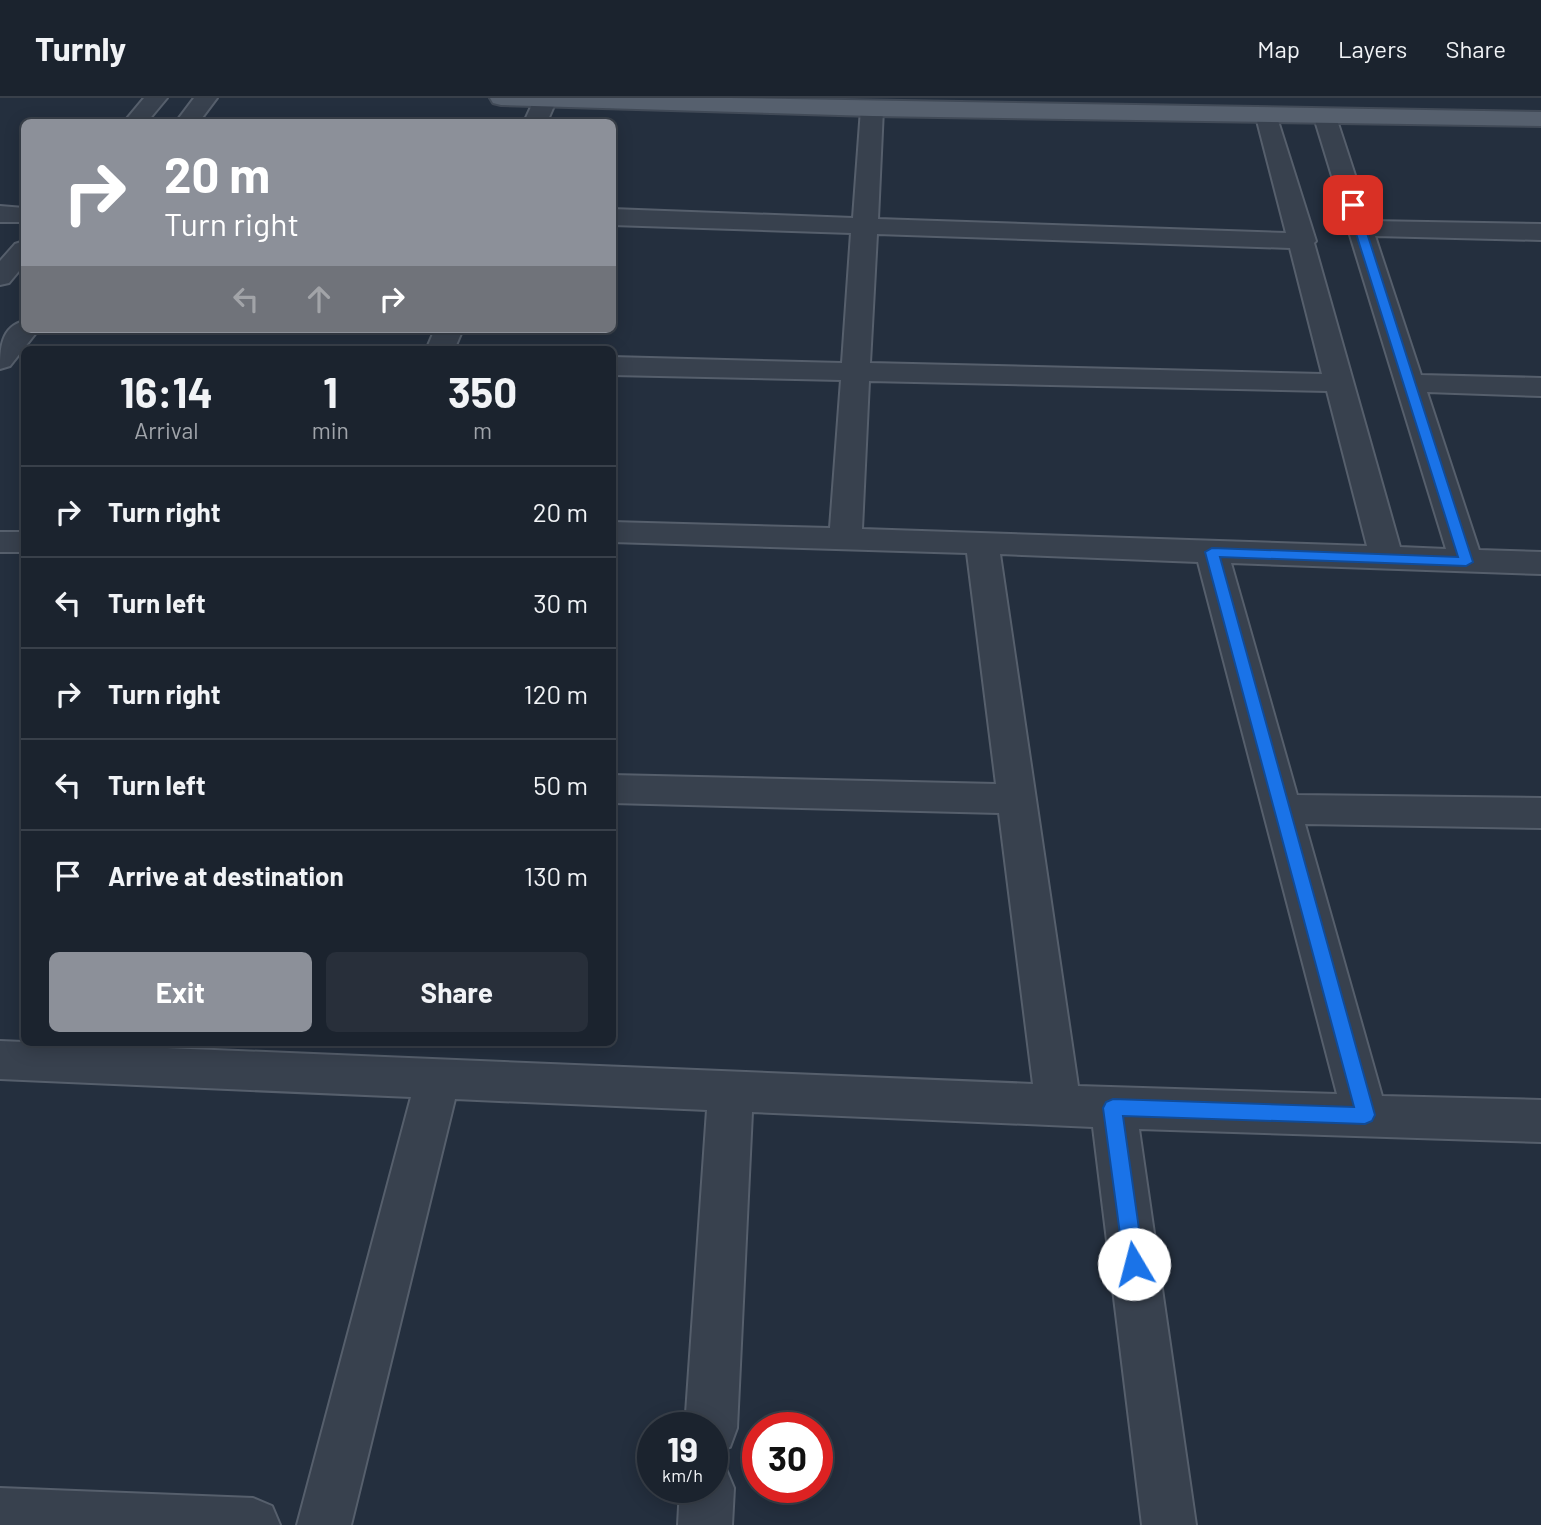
<!DOCTYPE html>
<html lang="en">
<head>
<meta charset="utf-8">
<style>
  body { margin:0; font-family:Barlow,sans-serif; background:#282f3a; color:#f1f3f6; height:100vh; display:flex; flex-direction:column; font-size:26px; white-space:nowrap }
  * { box-sizing:border-box; margin:0 }
  p { font-size:23px; color:#a0a4aa }
  .icon { flex:none; width:38px; height:38px; fill:none; stroke:currentColor; stroke-width:2; stroke-linecap:round; stroke-linejoin:round }
  .map { position:relative; flex:1; overflow:hidden }
  .panel { position:absolute; left:21px; top:248px; width:595px; height:700px; display:flex; flex-direction:column; background:#1b232e; border-radius:10px; box-shadow:0 4px 18px #0003,0 0 0 2px #39404a }
  .panel>* { flex:none }
  .top-card { position:absolute; left:21px; top:21px; width:595px; height:214px; border-radius:10px; box-shadow:0 4px 18px #0003,0 0 0 2px #39404a; background:#8c9099; color:#fff; overflow:hidden }
  .speed { position:absolute; left:637px; top:1314px; display:flex; gap:14px; font-size:35px; font-weight:700; text-align:center }
  .speed>* { display:grid; place-content:center; width:91px; height:91px; border-radius:50%; background:#1b232e; box-shadow:0 4px 18px #0003,0 0 0 2px #39404a; line-height:1 }
  .speed small { font-size:18px; font-weight:400 }
  .speed .limit { border:10px solid #d22; background:#fff; color:#111 }
  .pin { position:absolute; display:grid; place-items:center; width:60px; height:60px; color:#fff; margin:-30px; border-radius:14px; box-shadow:0 4px 10px #0006 }
  .me { position:absolute; width:77px; margin:-38px; rotate:352deg; stroke-linejoin:round; filter:drop-shadow(0 0 5px #0008) }
  .turn { display:flex; align-items:center; gap:24px; height:147px; padding:0 28px; font-size:32px }
  .turn .icon { width:91px; height:91px; stroke-width:2.5 }
  .turn b { display:block; font-size:49px; line-height:60px }
  .lanes { display:flex; align-items:center; height:66px; padding:0 28px; background:#0003; justify-content:center; gap:35px; direction:ltr }
  .lanes .off { opacity:.35 }
  .eta { display:flex; justify-content:space-evenly; align-items:center; height:119px; text-align:center }
  .eta b { font-size:42px; font-weight:700; line-height:49px }
  .button { display:flex; gap:14px; margin-top:auto; padding:14px 28px }
  .button a { flex:1; height:80px; border-radius:10px; background:#8c9099; color:#fff; font-size:28px; font-weight:700; line-height:80px; text-align:center }
  .button a+a { background:#282f3a; color:#f1f3f6 }
  ul { padding:0; list-style:none }
  li { display:flex; align-items:center; gap:21px; height:91px; padding:0 28px; border-top:2px solid #39404a }
  li div { flex:1 }
  li b { display:block; font-size:26px }
  li em { font-style:normal }
  header { display:flex; align-items:center; gap:42px; box-sizing:border-box; height:98px; padding:0 35px; background:#1b232e; border-bottom:2px solid #39404a }
  header strong { font-size:33px }
  nav { display:flex; gap:38px; margin-inline-start:auto; font-size:24px }
  .map>svg:first-child { display:block }
  .lines { fill:none; stroke-linecap:round; stroke-linejoin:round }
  .minor-casing { stroke:#565f6c; stroke-width:4 }
  .major-casing { stroke:#414a57; stroke-width:4 }
  .minor { fill:#38414e; fill-rule:evenodd }
  .major { fill:#56606e; fill-rule:evenodd }
  .route { fill:#1a73e8; stroke:#114b97; stroke-width:2 }
</style>
</head>
<body>
<header>
<strong>Turnly</strong>
<nav><a>Map</a><a>Layers</a><a>Share</a></nav>
</header>
<div class="map">
<svg width="1541" height="1427" viewBox="0 0 1541 1427">
  <rect width="100%" height="100%" fill="#242f3e"/>
  <g class="lines">
    <g class="minor-casing">
      <g id="minor">
        <polygon points="144,0 167,0 147,24 124,24"/>
        <polygon points="194,0 217,0 199,24 176,24"/>
        <polygon points="535,0 557,1 547,24 524,24"/>
        <path d="M872 4 880 6 883 11 878 121 1286 135 1255 15 1258 10H1274L1316 143 1314 145 1400 449 1446 451 1313 16 1316 11H1332L1335 16 1370 123 1541 126V142L1375 138 1421 277 1541 280V298L1427 294 1479 452 1541 454V476L1231 465 1297 697 1541 700V730L1305 726 1382 998 1541 1002V1044L1139 1031 1196 1427H1142L1093 1029 752 1014 737 1330 730 1349 712 1356V1330H685L707 1012 455 1001 351 1427H297L411 999 0 981V943L1033 986 999 715 612 705V677L996 686 967 455 612 444V424L830 430 841 282 612 277V259L842 265 851 135 612 127V111L853 120 861 11 864 6ZM877 136 1290 150 1322 276 870 265ZM869 283 1327 293 1367 448 862 431ZM1000 456 1198 464 1337 996 1078 988Z"/>
        <polygon points="0,108 24,110 24,124 0,124"/>
        <polygon points="24,143 24,167 9,185 0,187 0,163 15,146"/>
        <path d="M24 223V231H39L10 268 0 271C0 250 1 229 24 223Z"/>
        <polygon points="435,231 463,231 454,252 426,252"/>
        <rect x="0" y="434" width="24" height="20"/>
        <polygon points="712,1365 726,1371 734,1390 732,1427 678,1427 680,1390 712,1390"/>
        <polygon points="0,1390 253,1400 272,1408 280,1427 0,1427"/>
      </g>
    </g>
    <g class="major-casing">
      <polygon id="major" points="490,0 730,0 1541,14 1541,28 872,18 501,7 493,5"/>
    </g>
    <use href="#minor" class="minor"/>
    <use href="#major" class="major"/>
  </g>
  <polygon class="route" points="1353,104 1358,107 1473,464 1466,468 1220,459 1375,1017 1372,1023 1365,1026 1123,1018 1144,1166 1141,1173 1134,1176 1127,1173 1124,1166 1103,1010 1106,1004 1113,1001 1354,1009 1205,454 1212,450 1458,459 1347,107"/>
</svg>
<div class="speed"><div>19<small>km/h</small></div><div class="limit">30</div></div>
<div class="pin" style="left:1353px;top:107px;background:#d93025"><svg class="icon" aria-label="arrive" viewBox="0 0 24 24"><path d="M6 21V4h12l-3 4 3 4H6"/></svg></div>
<svg class="me" style="left:1134px;top:1166px" viewBox="-20 -20 40 40"><circle r="19" fill="#fff"/><path d="M0-13L10 11 0 6-10 11z" fill="#1a73e8"/></svg>
<div class="top-card">
<div class="turn"><svg class="icon" aria-label="right" viewBox="0 0 24 24"><path d="M7 20v-9h11M14 6l5 5-5 5"/></svg><div><b>20 m</b>Turn right</div></div>
<div class="lanes"><svg class="icon off" aria-label="left" viewBox="0 0 24 24"><path d="M17 20v-9H6M10 6l-5 5 5 5"/></svg><svg class="icon off" aria-label="ahead" viewBox="0 0 24 24"><path d="M12 20V5M6 11l6-6 6 6"/></svg><svg class="icon" aria-label="right" viewBox="0 0 24 24"><path d="M7 20v-9h11M14 6l5 5-5 5"/></svg></div>
</div>
<section class="panel">
<div class="eta">
<div><b>16:14</b><p>Arrival</p></div>
<div><b>1</b><p>min</p></div>
<div><b>350</b><p>m</p></div>
</div>
<ul>
<li><svg class="icon" aria-label="right" viewBox="0 0 24 24"><path d="M7 20v-9h11M14 6l5 5-5 5"/></svg><div><b>Turn right</b></div><em>20 m</em></li>
<li><svg class="icon" aria-label="left" viewBox="0 0 24 24"><path d="M17 20v-9H6M10 6l-5 5 5 5"/></svg><div><b>Turn left</b></div><em>30 m</em></li>
<li><svg class="icon" aria-label="right" viewBox="0 0 24 24"><path d="M7 20v-9h11M14 6l5 5-5 5"/></svg><div><b>Turn right</b></div><em>120 m</em></li>
<li><svg class="icon" aria-label="left" viewBox="0 0 24 24"><path d="M17 20v-9H6M10 6l-5 5 5 5"/></svg><div><b>Turn left</b></div><em>50 m</em></li>
<li><svg class="icon" aria-label="arrive" viewBox="0 0 24 24"><path d="M6 21V4h12l-3 4 3 4H6"/></svg><div><b>Arrive at destination</b></div><em>130 m</em></li>
</ul>
<div class="button"><a>Exit</a><a>Share</a></div>
</section>
</div>
</body>
</html>
